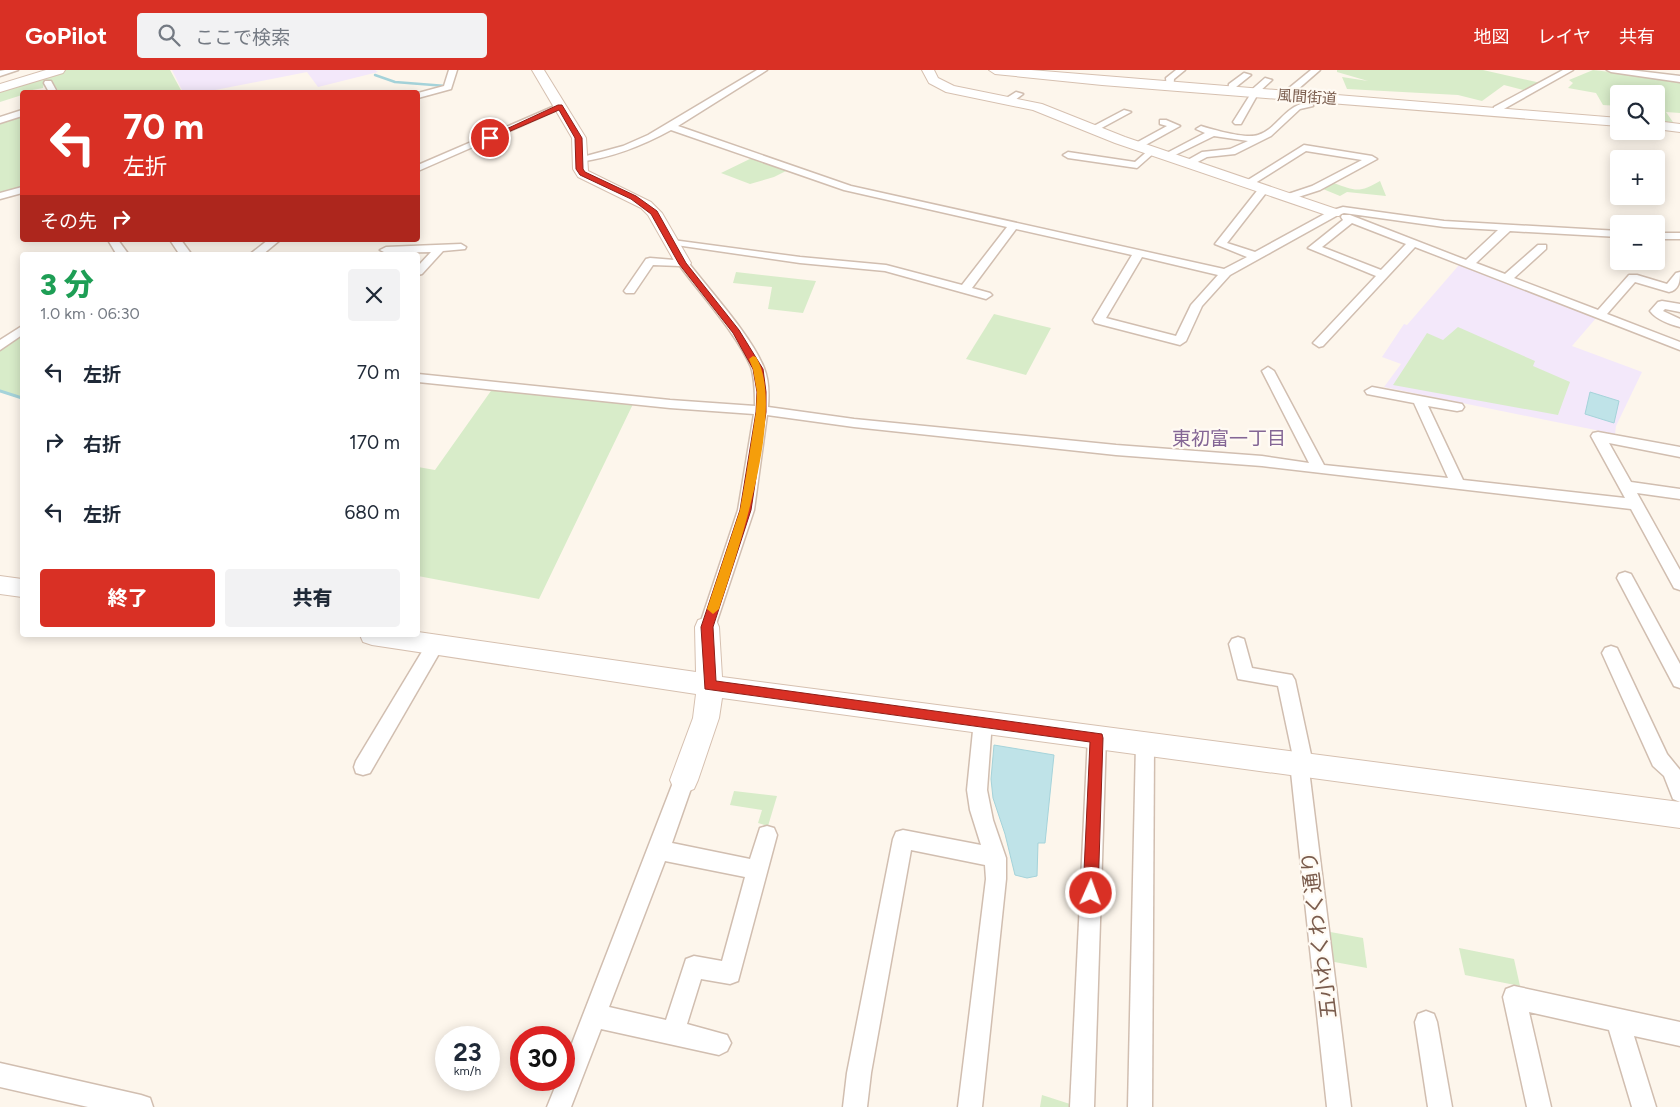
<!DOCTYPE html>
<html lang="ja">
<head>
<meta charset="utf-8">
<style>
  body { margin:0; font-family:Figtree,"Noto Sans JP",sans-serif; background:#f2f2f3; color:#1f2937; height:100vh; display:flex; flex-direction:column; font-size:19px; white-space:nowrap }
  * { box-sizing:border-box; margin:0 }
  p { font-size:16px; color:#747a83 }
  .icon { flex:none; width:28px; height:28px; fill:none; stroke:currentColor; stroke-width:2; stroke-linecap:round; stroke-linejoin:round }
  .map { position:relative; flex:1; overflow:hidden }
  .details { position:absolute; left:20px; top:182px; width:400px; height:385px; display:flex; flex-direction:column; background:#fff; border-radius:5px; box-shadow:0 2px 12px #0003 }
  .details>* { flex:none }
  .hud { position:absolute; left:20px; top:20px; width:400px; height:152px; border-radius:5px; box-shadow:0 2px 12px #0003; background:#d93025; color:#fff; overflow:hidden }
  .controls { position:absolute; left:1610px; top:15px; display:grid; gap:10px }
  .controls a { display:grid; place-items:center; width:55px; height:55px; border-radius:5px; background:#fff; box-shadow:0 2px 12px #0003; font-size:25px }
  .speed { position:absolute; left:435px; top:956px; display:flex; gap:10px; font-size:25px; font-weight:700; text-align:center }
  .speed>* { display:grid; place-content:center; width:65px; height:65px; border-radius:50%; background:#fff; box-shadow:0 2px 12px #0003; line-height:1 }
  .speed small { font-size:12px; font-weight:400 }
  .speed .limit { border:8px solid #d22; background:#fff; color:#111 }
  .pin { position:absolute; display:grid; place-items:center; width:42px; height:42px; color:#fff; margin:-21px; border:2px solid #fff; border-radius:50%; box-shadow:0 1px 5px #0007 }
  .me { position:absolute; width:55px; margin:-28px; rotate:2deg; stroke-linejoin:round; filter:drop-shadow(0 0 4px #0008) }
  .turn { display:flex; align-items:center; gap:18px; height:105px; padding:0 20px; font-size:22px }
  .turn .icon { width:65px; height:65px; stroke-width:2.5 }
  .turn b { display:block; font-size:35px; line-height:42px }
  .then { display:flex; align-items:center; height:48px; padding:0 20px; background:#0003; gap:10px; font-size:19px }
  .round { display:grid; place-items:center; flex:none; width:52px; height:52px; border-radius:5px; background:#f2f2f3 }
  .overview { display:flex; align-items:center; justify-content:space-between; height:85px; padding:0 20px }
  h1 { font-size:30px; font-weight:800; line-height:38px; color:#1e9e55 }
  .action { display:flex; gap:10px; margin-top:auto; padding:10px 20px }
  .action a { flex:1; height:58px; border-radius:5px; background:#d93025; color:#fff; font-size:20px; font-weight:800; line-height:58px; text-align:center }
  .action a+a { background:#f2f2f3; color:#1f2937 }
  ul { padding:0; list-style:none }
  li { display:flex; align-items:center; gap:15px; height:70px; padding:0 20px }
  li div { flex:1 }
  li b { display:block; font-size:19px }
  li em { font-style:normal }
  header { display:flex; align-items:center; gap:30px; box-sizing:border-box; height:70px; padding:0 25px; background:#d93025; color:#fff }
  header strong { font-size:24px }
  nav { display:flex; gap:28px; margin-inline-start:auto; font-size:18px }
  .search { width:350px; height:45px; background:#f2f2f3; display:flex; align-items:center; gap:12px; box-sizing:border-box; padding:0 18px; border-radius:5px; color:#747a83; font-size:19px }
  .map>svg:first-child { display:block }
  .education { fill:#f3e8fa }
  .green { fill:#d8ecc9 }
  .water { fill:#bfe3e8; stroke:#a5d3da }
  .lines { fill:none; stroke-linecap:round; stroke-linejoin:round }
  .stream-far1 { stroke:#a5d3da; stroke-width:2.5 }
  .stream { stroke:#a5d3da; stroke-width:3 }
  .street-casing { stroke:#d1beb0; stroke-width:3 }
  .secondary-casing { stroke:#d6c0b0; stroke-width:2 }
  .street { fill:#fff; fill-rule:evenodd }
  .secondary { fill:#fff; fill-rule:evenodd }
  .route { fill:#d93025; stroke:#8d1f18 }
  .slow { fill:#f59e0b }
  .labels { text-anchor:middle; stroke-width:4.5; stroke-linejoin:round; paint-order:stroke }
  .far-street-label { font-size:15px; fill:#7a5c4d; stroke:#fffaf3 }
  .neighbourhood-label { font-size:19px; fill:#846695; stroke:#fffaf3 }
  .near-street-label { font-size:21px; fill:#7a5c4d; stroke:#fffaf3 }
</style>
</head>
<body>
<header>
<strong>GoPilot</strong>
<div class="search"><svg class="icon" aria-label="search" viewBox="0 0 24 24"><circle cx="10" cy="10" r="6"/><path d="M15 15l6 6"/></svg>ここで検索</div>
<nav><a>地図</a><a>レイヤ</a><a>共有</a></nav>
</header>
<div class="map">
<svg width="1680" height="1037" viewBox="0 0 1680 1037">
  <rect width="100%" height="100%" fill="#fdf6ec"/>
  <g class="education">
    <polygon points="172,0 375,0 378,2 318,17 307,2 205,22 183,22"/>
    <polygon points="1459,195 1597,247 1572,276 1642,302 1616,356 1615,364 1384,317 1401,294 1382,287 1404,254 1407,255"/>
  </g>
  <g class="green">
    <polygon points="66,0 170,0 182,22 59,22 52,11 44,12 43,18 22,22 22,25 0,32 0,22"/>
    <polygon points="1337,0 1483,0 1541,13 1527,21 1504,15 1482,31 1458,25 1347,19 1342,7 1368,11 1337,2"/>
    <polygon points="1593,0 1680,10 1680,43 1666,42 1675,55 1656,53 1656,24 1619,24 1619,36 1603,35 1596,23 1568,18 1573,13 1569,10"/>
    <polygon points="22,47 22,119 0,125 0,54"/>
    <polygon points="756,86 790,99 774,107 750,114 721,103"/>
    <path d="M1380 111 1386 126 1347 122 1340 126 1323 119 1334 113C1355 121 1360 123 1380 111Z"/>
    <polygon points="736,202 816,211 803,243 768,239 772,217 733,213"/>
    <polygon points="994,244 1051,258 1026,305 966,289"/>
    <polygon points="1458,257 1535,291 1533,296 1570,312 1558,345 1393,315 1427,263 1443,270"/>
    <polygon points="22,264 22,329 0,322 0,279"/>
    <polygon points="493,318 633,334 539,529 418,506 418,397 435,400"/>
    <polygon points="734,721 777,726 768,756 758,753 762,740 730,735"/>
    <polygon points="1325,861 1363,868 1367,898 1329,891"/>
    <polygon points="1459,878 1514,889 1520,916 1465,905"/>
    <polygon points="1042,1025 1070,1034 1070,1037 1040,1037"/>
  </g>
  <g class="water">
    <polygon points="1590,322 1619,331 1614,353 1585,344"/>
    <polygon points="994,675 1054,685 1045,773 1038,773 1037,806 1027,808 1015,805 1005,764 993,728 991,709"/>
  </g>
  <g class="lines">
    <polyline class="stream-far1" points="375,5 395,12 446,16"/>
    <polyline class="stream" points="0,321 22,328"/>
    <g class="street-casing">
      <g id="street">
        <polygon points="5,0 18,0 0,6 0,1"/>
        <polygon points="449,0 457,0 451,19 418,28 418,23 444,16"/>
        <path d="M757 0H767L678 56 851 116 1224 199 1247 187 1215 174 1260 117 1264 116 1269 119 1227 173 1255 182 1330 141 1343 137 1444 151 1619 161V167L1510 161 1476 193 1505 204 1538 175H1546V179L1514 208 1598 240 1629 205H1637L1667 214 1676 203 1680 202C1680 211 1679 220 1669 222L1635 212 1607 244 1680 272V280L1415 177 1323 276 1319 277 1313 273 1376 206 1308 178 1343 150 1341 147 1342 145H1350L1466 190 1498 160 1444 157 1344 143 1338 145 1230 205 1202 236 1186 271 1180 275 1095 253 1093 250 1132 185 1016 159 972 218 990 223 992 225 986 229 885 201 800 193 669 174 664 171 665 169 800 187 886 195 962 215 1007 157 844 120 671 60C642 76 613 87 580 92L575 89 623 76 648 65ZM1352 153 1406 174 1381 200 1322 177ZM1142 187 1218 205 1191 235 1176 266 1106 248Z"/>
        <polygon points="1176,0 1185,0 1174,9 1173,19 1167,19 1166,8"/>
        <polygon points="1311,0 1320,0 1289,27 1283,27 1283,23"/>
        <polygon points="1563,0 1573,0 1502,40 1501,43 1494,41 1494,37"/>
        <polygon points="1607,0 1630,0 1680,6 1680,12 1611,2"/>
        <polygon points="1244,3 1251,5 1236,17 1234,23 1228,23 1229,14"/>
        <polygon points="1265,8 1272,10 1259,22 1241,54 1235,54 1233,52 1250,25 1248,23"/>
        <polygon points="45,11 51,11 57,22 49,22 44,13"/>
        <polygon points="1016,22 1023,24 1011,33 1005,33 1005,29"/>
        <path d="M1304 25H1310L1313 36 1300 39 1271 66 1235 84 1207 87 1192 95H1186V91L1202 82 1230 79 1248 71 1214 66 1169 88 1161 86 1205 63 1196 59 1201 56C1214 60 1246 69 1258 65 1277 59 1284 37 1305 33Z"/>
        <polygon points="557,35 564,37 418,101 418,95"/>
        <polygon points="22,40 22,46 0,53 0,47"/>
        <polygon points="1124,40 1131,42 1096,61 1088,59"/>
        <polygon points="1160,50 1166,50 1180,56 1140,78 1134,78 1134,74 1167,56 1160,54"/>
        <polygon points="1304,75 1372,86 1377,89 1320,120 1289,130 1285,129 1285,125 1312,116 1362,90 1306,81 1252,115 1243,113"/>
        <polygon points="1151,78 1156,81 1154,83 1137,98 1068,88 1063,85 1068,82 1135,92"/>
        <polygon points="22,117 22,123 0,129 0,123"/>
        <rect x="1656" y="163" width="24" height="6"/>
        <polygon points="108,170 118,170 129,185 117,185"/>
        <polygon points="170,170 181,170 192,185 180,185"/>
        <polygon points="268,170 280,170 262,185 249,185"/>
        <polygon points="461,174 466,177 465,179 443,181 422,204 418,205 418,196 431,182 386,183 380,180 386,177"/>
        <path d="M650 188 687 191C709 220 751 265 764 298 769 310 769 324 768 337L854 349 1116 375 1262 386 1309 393 1262 301 1268 297 1274 301 1324 395 1448 408 1414 333 1367 324 1365 321 1372 317 1462 334 1464 337 1462 340 1457 341 1428 336 1463 410 1625 428 1591 366 1593 363 1598 362 1680 377V387L1609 373 1631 412 1680 419V429L1637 423 1680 500V520L1674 518 1631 439 1262 396 1116 385 854 357 767 345 754 440 715 557 713 562 707 564 701 562 699 557 738 440 754 344 670 338 418 312V304L670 330 755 336C755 323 755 309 751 297 737 264 702 226 680 196L653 195 634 223H626L624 221 646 189Z"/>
        <path d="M1662 231 1680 234V242L1665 239 1663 241 1680 249V257C1669 254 1657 250 1650 241L1658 232Z"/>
        <polygon points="22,256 22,265 0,280 0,270"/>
        <polygon points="1625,502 1631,504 1680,594 1680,618 1674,616 1617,508 1619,504"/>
        <polygon points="1238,567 1244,569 1252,598 1292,605 1295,610 1313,694 1309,700 1351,1037 1327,1037 1290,693 1293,687 1278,616 1238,609 1229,574 1232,569"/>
        <polygon points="435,568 441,570 444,575 370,703 363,705 356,703 354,697 356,691 429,570"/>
        <polygon points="1611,576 1617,578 1667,684 1680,700 1680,732 1673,729 1664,706 1653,696 1602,583 1605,578"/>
        <polygon points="983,643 989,646 992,651 987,720 993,750 1006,788 1006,809 982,1037 958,1037 986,809 985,795 911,780 871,1003 867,1037 843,1037 847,1003 893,769 896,762 903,760 981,775 970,740 967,720 974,651 977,646"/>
        <polygon points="1097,659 1104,661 1106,667 1094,1037 1070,1037 1088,667 1090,661"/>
        <polygon points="1145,666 1152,668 1154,674 1152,1037 1128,1037 1136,674 1138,668"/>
        <path d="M684 701 691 704 694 710 672 773 750 789 760 758 767 756 774 758 777 765 738 911 730 914 701 909 687 954 727 965 731 973 727 981 719 985 601 959 571 1037H547L558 1010H564V994L674 710 677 704ZM665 791 745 807 722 891 694 886 686 889 666 950 609 937Z"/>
        <polygon points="1514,916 1680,952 1680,976 1634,966 1656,1037 1632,1037 1609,960 1529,942 1551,1037 1527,1037 1503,927 1506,919"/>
        <polygon points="1426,941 1434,944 1437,952 1452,1037 1428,1037 1415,952 1418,944"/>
        <polygon points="0,993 141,1025 150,1028 153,1037 88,1037 0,1017"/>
      </g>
    </g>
    <g class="secondary-casing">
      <g id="secondary">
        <polygon points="46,0 65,0 63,3 0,22 0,14"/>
        <polygon points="532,0 544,0 586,68 588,101 651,132 662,143 691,193 689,196 677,196 648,145 641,138 578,107 573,99 572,68"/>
        <polygon points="922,0 934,0 938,8 954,16 1042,34 1125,67 1339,140 1342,143 1339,146 1329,146 1115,73 1033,40 946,22 929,13"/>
        <polygon points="989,0 1031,0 1619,48 1619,56 1102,15 995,4"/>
        <polygon points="1656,51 1680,54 1680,62 1656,59"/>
        <polygon points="0,506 22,509 22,527 0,524"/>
        <polygon points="707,547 716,550 719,557 722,607 1680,732 1680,758 722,628 719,648 698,710 694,719 684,723 674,719 670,710 693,648 696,624 372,575 363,572 360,565 418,565 418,562 696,602 695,557 698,550"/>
      </g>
    </g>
    <use href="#street" class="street"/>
    <use href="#secondary" class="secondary"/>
  </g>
  <polygon class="route" points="558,35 562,35 582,68 583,99 585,102 636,126 657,141 686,193 739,260 763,299 766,322 766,342 751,440 713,557 716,611 1102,664 1103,668 1098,823 1096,828 1091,830 1085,828 1083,823 1090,672 705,619 701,557 740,440 756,342 757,322 753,299 733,263 679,194 651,144 631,129 580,105 576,99 575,68 559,40 492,69 487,68"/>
  <path class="slow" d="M753 286 756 287C787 338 737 484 719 539L713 544 707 539 740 440 746 406 756 342 757 322 753 299 749 289Z"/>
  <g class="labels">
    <g class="far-street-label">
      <text transform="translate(1307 27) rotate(4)" y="5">風間街道</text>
    </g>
    <g class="neighbourhood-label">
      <text x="1229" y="375">東初富一丁目</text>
    </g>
    <g class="near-street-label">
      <text transform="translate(1319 865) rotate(-97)" y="7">五小わくわく通り</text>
    </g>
  </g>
</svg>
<div class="controls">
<a><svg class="icon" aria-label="search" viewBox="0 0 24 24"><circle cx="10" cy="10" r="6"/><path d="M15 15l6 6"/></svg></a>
<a>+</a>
<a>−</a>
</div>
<div class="speed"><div>23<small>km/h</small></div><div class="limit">30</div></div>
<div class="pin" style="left:490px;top:68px;background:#d93025"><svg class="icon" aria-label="arrive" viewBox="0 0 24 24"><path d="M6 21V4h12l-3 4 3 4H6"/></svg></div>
<svg class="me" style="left:1091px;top:823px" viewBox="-20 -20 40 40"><circle r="17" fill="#d93025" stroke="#fff" stroke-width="3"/><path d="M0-11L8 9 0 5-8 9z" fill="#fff"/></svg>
<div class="hud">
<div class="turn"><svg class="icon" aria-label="left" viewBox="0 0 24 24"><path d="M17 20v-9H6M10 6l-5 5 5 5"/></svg><div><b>70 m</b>左折</div></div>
<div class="then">その先<svg class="icon" aria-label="right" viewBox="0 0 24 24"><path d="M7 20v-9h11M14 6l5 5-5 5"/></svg></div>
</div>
<section class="details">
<div class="overview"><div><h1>3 分</h1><p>1.0 km · 06:30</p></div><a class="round"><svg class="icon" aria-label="close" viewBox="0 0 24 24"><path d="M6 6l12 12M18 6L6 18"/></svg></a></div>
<ul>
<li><svg class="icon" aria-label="left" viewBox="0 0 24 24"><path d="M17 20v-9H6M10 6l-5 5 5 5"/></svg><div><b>左折</b></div><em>70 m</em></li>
<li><svg class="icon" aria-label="right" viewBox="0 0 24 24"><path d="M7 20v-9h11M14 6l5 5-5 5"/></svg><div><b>右折</b></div><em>170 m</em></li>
<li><svg class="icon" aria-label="left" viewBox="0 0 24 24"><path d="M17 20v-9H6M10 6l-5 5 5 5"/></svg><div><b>左折</b></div><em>680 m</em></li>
</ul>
<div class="action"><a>終了</a><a>共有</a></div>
</section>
</div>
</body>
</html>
